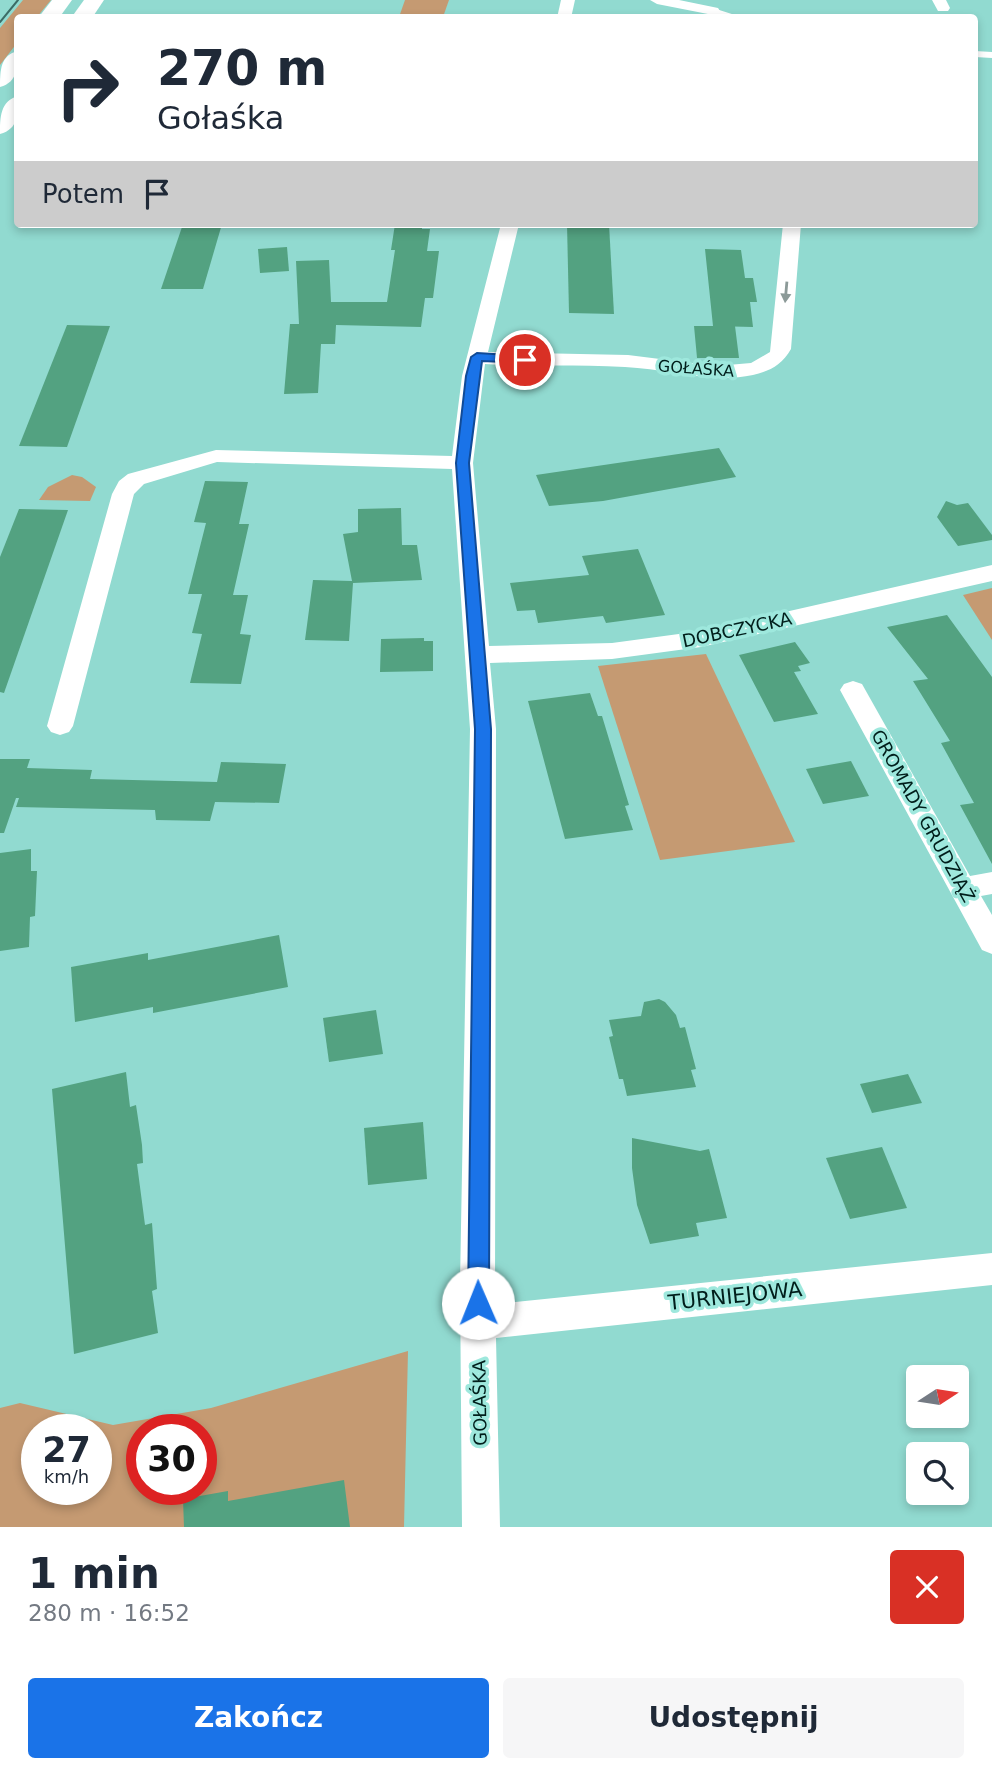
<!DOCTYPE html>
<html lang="pl">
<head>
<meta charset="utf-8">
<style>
  body { margin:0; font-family:"DejaVu Sans",sans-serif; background:#f6f6f7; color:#1f2937; height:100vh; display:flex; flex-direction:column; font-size:26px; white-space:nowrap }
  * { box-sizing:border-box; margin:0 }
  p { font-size:23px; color:#747a83 }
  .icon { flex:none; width:38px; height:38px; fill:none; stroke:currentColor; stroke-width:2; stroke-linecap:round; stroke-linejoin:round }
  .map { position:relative; height:1527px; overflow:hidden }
  .side { display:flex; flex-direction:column; background:#fff; flex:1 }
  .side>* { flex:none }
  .guide { position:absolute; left:14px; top:14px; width:964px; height:214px; border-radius:7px; box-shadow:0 4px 10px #0003; background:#fff; color:#1f2937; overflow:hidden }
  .needle { width:46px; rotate:78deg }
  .buttons { position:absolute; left:906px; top:1365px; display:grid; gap:14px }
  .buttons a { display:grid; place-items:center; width:63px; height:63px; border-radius:7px; background:#fff; box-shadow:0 4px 10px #0003; font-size:35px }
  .speed { position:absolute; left:21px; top:1414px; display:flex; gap:14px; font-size:35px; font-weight:700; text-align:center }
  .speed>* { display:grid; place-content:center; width:91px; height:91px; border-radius:50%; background:#fff; box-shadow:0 4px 10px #0003; line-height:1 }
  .speed small { font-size:18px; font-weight:400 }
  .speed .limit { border:10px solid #d22; background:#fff; color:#111 }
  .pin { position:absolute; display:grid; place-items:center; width:60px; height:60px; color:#fff; margin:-30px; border:4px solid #fff; border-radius:50%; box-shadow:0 2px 7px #0007 }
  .me { position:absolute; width:77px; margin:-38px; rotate:359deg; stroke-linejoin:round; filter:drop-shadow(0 0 5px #0008) }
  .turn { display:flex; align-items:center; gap:24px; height:147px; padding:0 28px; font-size:32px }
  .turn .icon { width:91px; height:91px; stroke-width:2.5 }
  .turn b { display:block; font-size:49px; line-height:60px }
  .then { display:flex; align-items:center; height:66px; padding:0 28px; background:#0003; gap:14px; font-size:26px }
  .round { display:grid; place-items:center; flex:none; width:74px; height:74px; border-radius:7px; background:#f6f6f7 }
  .head { display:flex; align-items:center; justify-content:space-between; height:119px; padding:0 28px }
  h1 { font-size:42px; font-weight:700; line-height:52px }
  .action { display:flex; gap:14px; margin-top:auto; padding:14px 28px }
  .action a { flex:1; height:80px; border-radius:7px; background:#1a73e8; color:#fff; font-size:28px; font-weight:700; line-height:80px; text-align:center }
  .action a+a { background:#f6f6f7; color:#1f2937 }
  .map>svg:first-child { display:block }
  .green { fill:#c59a72; fill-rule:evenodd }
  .building { fill:#53a281 }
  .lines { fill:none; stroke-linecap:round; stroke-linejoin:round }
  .pedestrian { fill:#fff; fill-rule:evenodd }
  .minor { fill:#fff; fill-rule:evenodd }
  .secondary { fill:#fff; fill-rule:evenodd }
  .tram { stroke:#3c6c66; stroke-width:2 }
  .oneway { fill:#8c9a98 }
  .route { fill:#1a73e8; stroke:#114b97; stroke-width:2 }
  .labels { text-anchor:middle; stroke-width:7; stroke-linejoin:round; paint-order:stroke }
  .far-street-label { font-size:16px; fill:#001e1b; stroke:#9ee8dd }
  .street-label { font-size:18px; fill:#001e1b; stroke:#9ee8dd }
  .near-street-label { font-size:21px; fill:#001e1b; stroke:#9ee8dd }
</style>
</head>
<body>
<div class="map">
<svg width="992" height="1527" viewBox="0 0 992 1527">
  <rect width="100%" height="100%" fill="#91dad0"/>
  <g class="green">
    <polygon points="23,0 51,0 37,17 18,18 17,43 0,65 0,28"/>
    <polygon points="405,0 449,0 443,17 399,17"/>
    <polygon points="72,475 82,477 96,487 90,501 39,500 48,487"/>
    <polygon points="992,588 992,640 963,595"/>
    <polygon points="706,654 795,842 660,860 598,666"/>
    <path d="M408 1351 404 1527H0V1408L20 1403 113 1425 211 1408ZM37 1430H96V1489H37ZM142 1430H201V1489H142Z"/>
  </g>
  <g class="building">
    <polygon points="183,224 222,224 203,289 161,289"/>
    <polygon points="395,224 422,224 422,229 430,229 427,251 439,251 433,298 425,298 421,327 336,325 335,344 321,344 318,393 284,394 290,324 299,324 296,261 329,260 331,302 387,302 395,250 391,250"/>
    <polygon points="567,224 609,224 614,314 569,313"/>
    <polygon points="287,247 289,271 260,273 258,249"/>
    <polygon points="705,249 741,250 745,278 753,278 757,302 750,302 753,327 713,326"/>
    <polygon points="67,325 110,326 67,447 19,446"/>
    <polygon points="694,326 735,326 739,358 697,358"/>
    <polygon points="719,448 736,477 603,501 549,506 536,475"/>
    <polygon points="205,481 248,482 239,524 249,524 233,595 248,595 240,634 251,635 241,684 190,683 202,634 192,633 202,594 188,594 206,523 194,522"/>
    <polygon points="946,501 957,505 968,503 992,535 992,540 958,546 937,517"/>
    <polygon points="401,508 402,545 417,545 422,580 353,583 349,641 305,640 313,580 352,581 343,534 358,532 358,509"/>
    <polygon points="19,509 68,510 4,693 0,692 0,557"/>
    <polygon points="638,549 665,615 606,623 603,616 538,623 535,610 517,611 510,583 589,575 582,556"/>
    <polygon points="947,615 992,677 992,864 960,805 974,803 941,743 950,741 913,681 928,679 887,627"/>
    <polygon points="424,638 424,641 433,641 433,671 380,672 381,639"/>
    <polygon points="795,642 810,663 798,666 801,671 794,672 818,714 774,722 739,655"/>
    <polygon points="590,693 598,716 602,716 629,805 625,806 633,830 565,839 528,701"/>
    <polygon points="0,759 30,759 27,768 92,770 90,779 217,782 221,762 286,764 279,803 215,802 210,821 156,820 155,810 16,807 19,798 16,798 4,833 0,833"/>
    <polygon points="851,761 869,796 823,804 806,769"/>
    <polygon points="31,849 31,871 37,871 35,916 30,917 29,947 0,951 0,853"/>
    <polygon points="279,935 288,987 153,1013 153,1007 75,1022 71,967 148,953 148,960"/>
    <polygon points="659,999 665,1002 676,1015 680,1028 685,1027 696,1069 691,1070 696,1087 627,1096 623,1079 619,1079 609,1037 613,1036 609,1020 641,1016 644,1002"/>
    <polygon points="376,1010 383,1054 329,1062 323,1018"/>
    <polygon points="126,1072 130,1107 136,1105 142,1145 143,1163 137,1164 145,1225 152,1223 157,1289 152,1291 158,1333 74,1354 52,1089"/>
    <polygon points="908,1074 922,1103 872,1113 860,1084"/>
    <polygon points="423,1122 427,1179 368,1185 364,1128"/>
    <polygon points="632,1138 700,1151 709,1149 727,1218 696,1223 699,1236 650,1244 637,1205 632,1168"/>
    <polygon points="882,1147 907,1208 850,1219 826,1158"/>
    <polygon points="344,1480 350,1527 184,1527 183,1499 228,1491 228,1501"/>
  </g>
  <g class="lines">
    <g class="pedestrian">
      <polygon points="713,8 738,16 739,18 722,18 709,13 709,9"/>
      <polygon points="975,51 992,52 992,58 975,57"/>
    </g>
    <g class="minor">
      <polygon points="561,0 575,0 571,18 557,18"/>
      <polygon points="650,0 679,0 718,8 720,11 713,15 657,4"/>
      <polygon points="932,0 946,0 950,8 948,11 938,11"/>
      <path d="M501 224H519L488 352 628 355 716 366 751 363 770 352 783 224H801L791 349C782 365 770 371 753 375 710 384 668 369 625 367 578 364 532 367 485 364L473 463 489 646 612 643 701 631 992 565V581L701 647 612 659 490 663 496 729 495 1304 992 1253V1285L496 1338 500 1527H462L460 1283 470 729 452 469 217 462 144 484 134 494 73 726 69 732 60 735 51 732 47 726 112 494 119 481 128 474 216 450 452 456 462 376Z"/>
      <polygon points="853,681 862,684 970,876 992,872 992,894 981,896 992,915 992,954 982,950 840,690 844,684"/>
    </g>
    <g class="secondary">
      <polygon points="52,0 72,0 59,18 38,18"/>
      <polygon points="84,0 104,0 92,18 71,18"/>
      <path d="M18 51C18 66 18 82 0 87 0 71 0 55 18 51Z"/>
      <path d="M18 96C18 113 19 129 0 134 0 118 0 101 18 96Z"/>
    </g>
    <polyline class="tram" points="0,22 18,0"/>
  </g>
  <defs><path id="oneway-solid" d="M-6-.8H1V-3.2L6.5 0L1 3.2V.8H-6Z" transform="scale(1.75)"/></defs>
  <use class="oneway" href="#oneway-solid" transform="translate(786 292) rotate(95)"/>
  <polygon class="route" points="477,353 525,356 531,360 525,363 482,361 469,463 491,729 489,1303 486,1310 478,1313 471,1310 468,1303 475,729 456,463 466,376 471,357"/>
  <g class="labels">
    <g class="far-street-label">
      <text transform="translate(696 368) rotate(4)" y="6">GOŁAŚKA</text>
    </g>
    <g class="street-label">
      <text transform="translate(737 630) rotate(-12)" y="6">DOBCZYCKA</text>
      <text transform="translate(923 816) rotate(61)" y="6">GROMADY GRUDZIĄŻ</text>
      <text transform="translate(480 1403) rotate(-91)" y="6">GOŁAŚKA</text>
    </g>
    <g class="near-street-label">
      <text transform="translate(735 1296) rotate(-6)" y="7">TURNIEJOWA</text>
    </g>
  </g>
</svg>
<div class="buttons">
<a><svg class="needle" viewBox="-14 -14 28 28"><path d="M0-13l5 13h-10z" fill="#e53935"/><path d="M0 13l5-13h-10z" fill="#747a83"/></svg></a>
<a><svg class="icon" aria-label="search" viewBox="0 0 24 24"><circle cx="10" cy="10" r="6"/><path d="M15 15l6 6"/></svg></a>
</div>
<div class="speed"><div>27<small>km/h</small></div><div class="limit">30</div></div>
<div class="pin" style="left:525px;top:360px;background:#d93025"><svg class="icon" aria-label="arrive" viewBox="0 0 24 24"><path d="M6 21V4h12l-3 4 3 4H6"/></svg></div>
<svg class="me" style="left:478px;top:1303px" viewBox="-20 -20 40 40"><circle r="19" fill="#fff"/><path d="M0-13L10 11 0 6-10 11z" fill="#1a73e8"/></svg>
<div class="guide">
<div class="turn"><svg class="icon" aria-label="right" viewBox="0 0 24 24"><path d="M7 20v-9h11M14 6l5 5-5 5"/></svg><div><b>270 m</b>Gołaśka</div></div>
<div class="then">Potem<svg class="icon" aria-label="arrive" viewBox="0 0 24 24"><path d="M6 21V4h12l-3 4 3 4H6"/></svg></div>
</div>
</div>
<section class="side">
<div class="head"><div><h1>1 min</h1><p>280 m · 16:52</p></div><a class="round" style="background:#d93025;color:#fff"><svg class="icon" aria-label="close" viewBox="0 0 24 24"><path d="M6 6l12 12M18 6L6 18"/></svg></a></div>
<div class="action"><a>Zakończ</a><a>Udostępnij</a></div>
</section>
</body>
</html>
